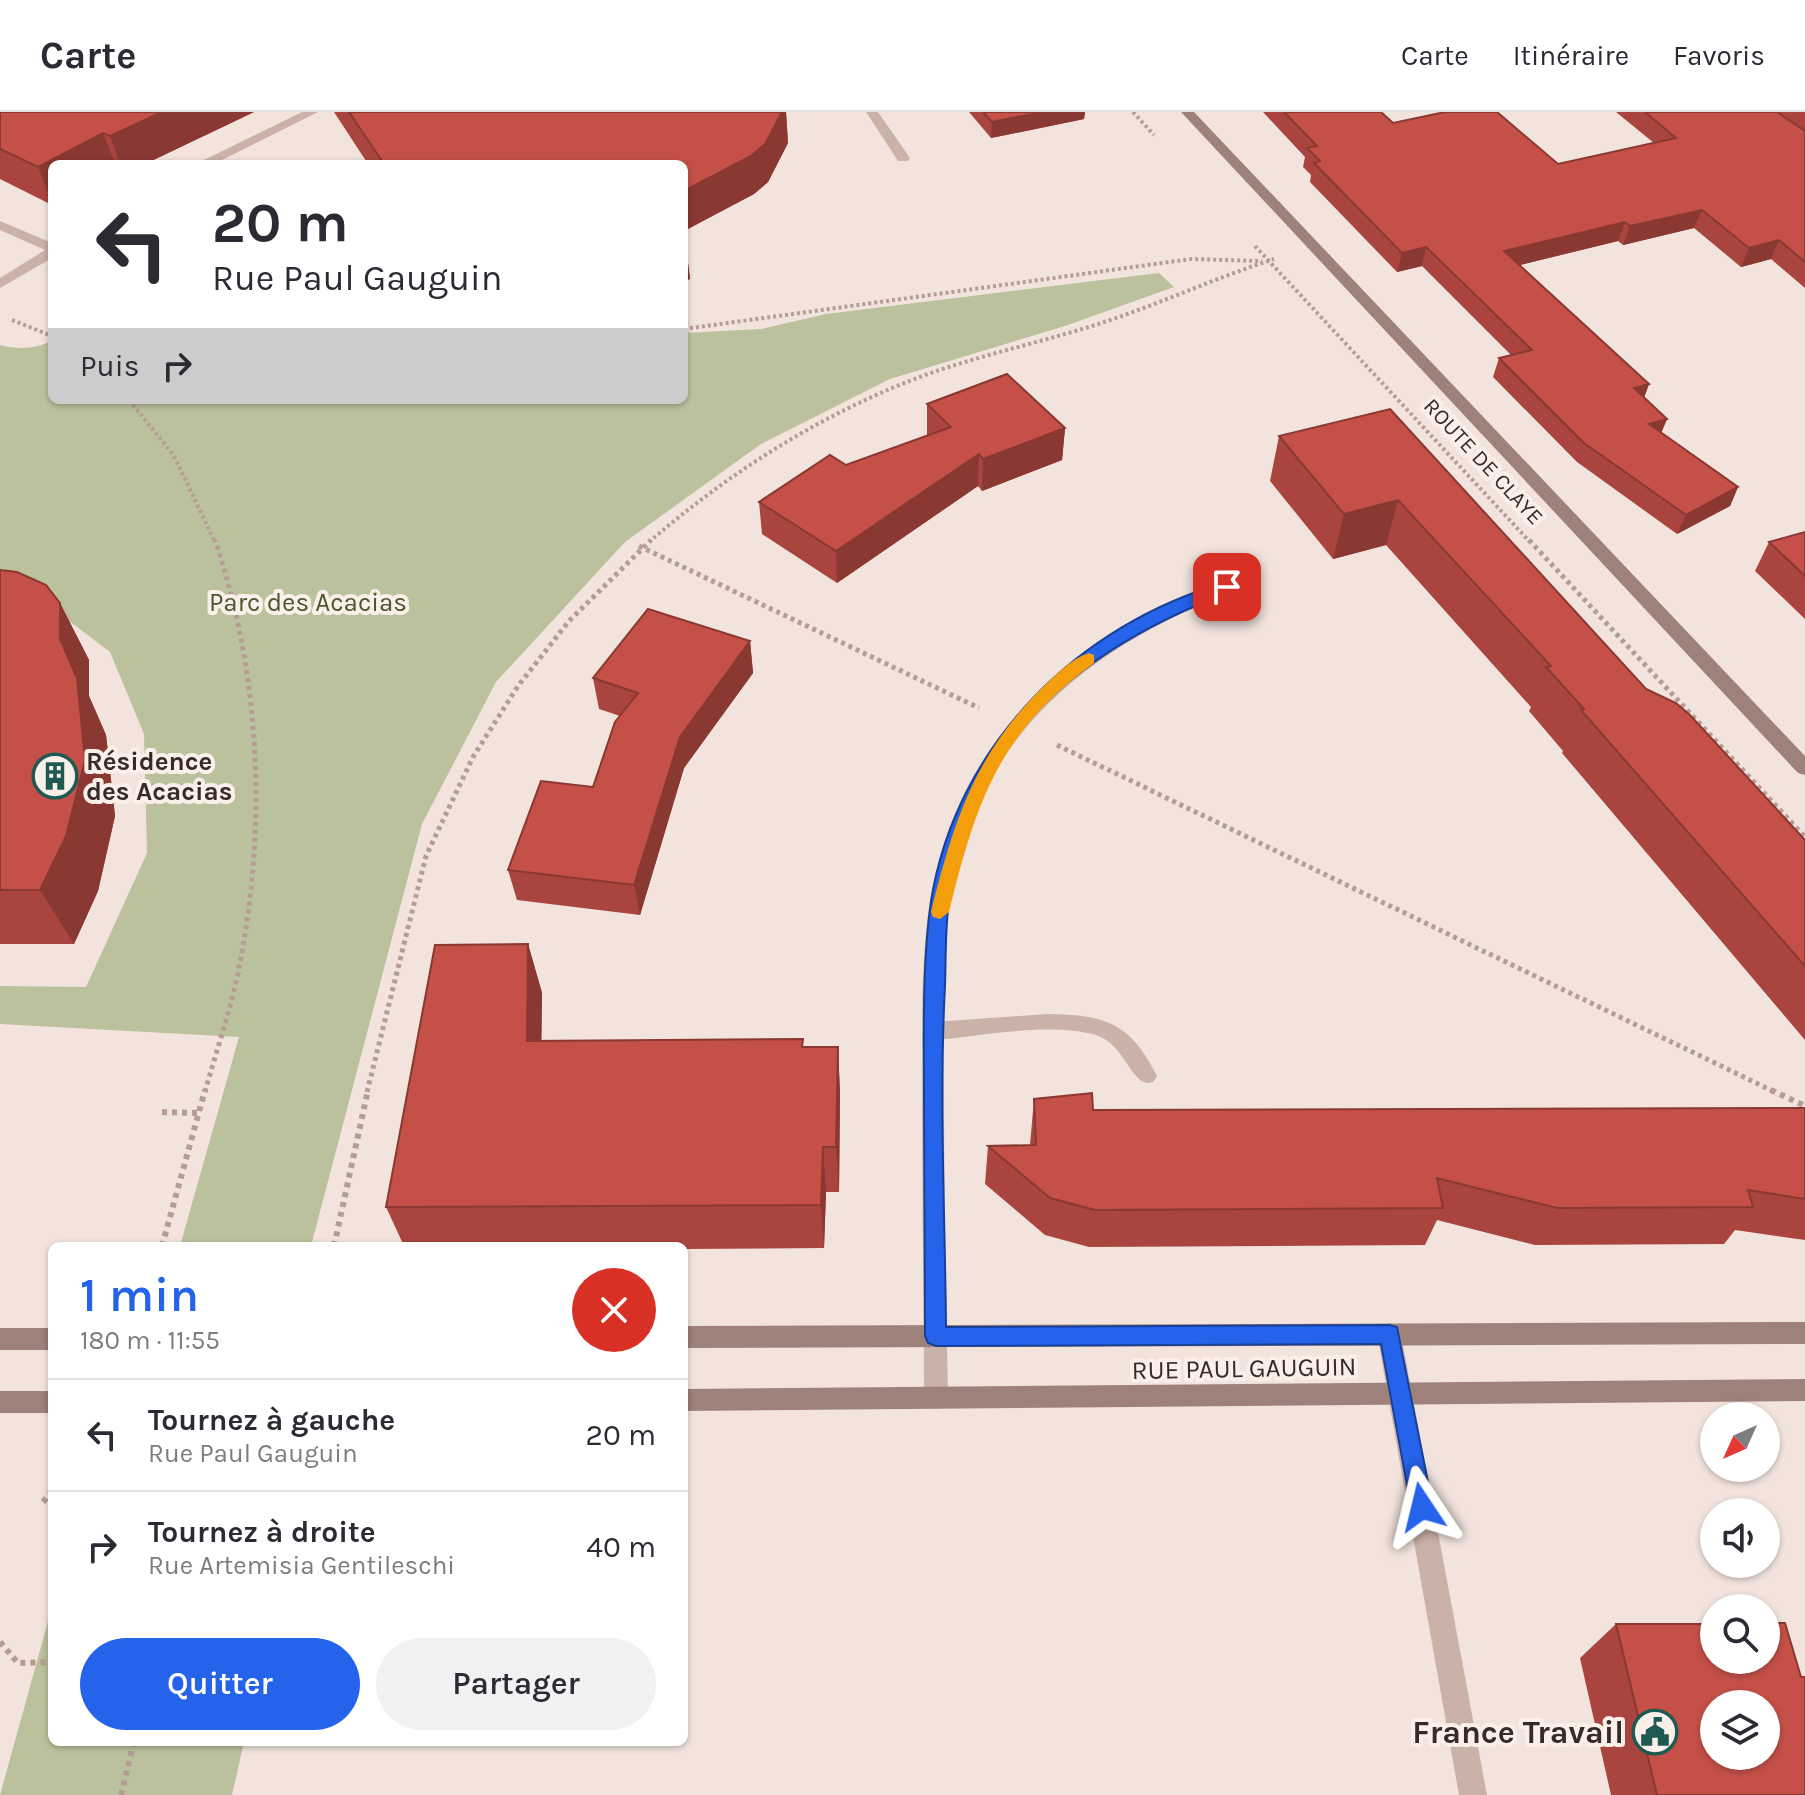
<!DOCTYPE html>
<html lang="fr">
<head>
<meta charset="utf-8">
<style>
  body { margin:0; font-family:Karla,sans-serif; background:#f2f2f3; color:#2b2b33; height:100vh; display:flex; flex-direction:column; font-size:30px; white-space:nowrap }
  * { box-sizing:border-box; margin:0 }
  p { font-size:26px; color:#7c7c81 }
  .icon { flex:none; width:44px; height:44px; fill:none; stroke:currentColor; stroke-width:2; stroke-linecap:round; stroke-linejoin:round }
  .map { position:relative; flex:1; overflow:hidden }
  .panel { position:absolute; left:48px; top:1130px; width:640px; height:504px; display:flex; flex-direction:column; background:#fff; border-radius:12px; box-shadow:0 2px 6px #0004 }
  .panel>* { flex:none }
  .banner { position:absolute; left:48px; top:48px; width:640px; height:244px; border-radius:12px; box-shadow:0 2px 6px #0004; background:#fff; color:#2b2b33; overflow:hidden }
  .needle { width:52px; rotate:225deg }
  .fabs { position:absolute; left:1700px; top:1290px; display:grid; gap:16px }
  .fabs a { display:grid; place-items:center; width:80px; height:80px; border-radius:50%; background:#fff; box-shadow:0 2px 6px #0004; font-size:40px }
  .pin { position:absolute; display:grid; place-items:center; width:68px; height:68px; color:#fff; margin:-34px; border-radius:16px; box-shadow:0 4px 12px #0006 }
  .me { position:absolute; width:88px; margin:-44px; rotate:350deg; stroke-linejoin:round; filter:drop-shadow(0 0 6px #0008) }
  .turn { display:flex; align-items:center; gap:28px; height:168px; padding:0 32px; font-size:36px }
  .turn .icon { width:104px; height:104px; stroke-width:2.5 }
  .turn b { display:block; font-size:56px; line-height:68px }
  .then { display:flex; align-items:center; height:76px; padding:0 32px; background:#0003; gap:16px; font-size:30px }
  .round { display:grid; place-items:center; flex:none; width:84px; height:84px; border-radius:42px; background:#f2f2f3 }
  .headline { display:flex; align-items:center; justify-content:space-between; height:136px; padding:0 32px }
  h1 { font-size:48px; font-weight:600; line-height:60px; color:#2563eb }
  .primary-button { display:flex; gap:16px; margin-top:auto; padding:16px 32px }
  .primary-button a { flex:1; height:92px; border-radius:48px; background:#2563eb; color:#fff; font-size:32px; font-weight:600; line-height:92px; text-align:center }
  .primary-button a+a { background:#f2f2f3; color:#2b2b33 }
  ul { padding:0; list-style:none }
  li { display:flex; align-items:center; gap:24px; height:112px; padding:0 32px; border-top:2px solid #e1e1e2 }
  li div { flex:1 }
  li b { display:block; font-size:30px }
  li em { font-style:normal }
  header { display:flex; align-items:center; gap:48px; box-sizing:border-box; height:112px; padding:0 40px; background:#fff; border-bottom:2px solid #e1e1e2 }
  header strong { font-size:38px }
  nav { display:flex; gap:44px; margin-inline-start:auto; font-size:28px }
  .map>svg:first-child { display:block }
  .green { fill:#bcc19d }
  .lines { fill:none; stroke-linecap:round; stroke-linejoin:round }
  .path-far2 { stroke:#b69c93; stroke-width:4; stroke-dasharray:3 3; stroke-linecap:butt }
  .path-far1 { stroke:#b69c93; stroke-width:5; stroke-dasharray:4 4; stroke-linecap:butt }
  .path { stroke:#b69c93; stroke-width:6; stroke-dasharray:5 5; stroke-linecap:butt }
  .lane { fill:#cab2a9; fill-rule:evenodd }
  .street { fill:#cab2a9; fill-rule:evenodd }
  .secondary { fill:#9e817a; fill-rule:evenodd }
  .wall { fill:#a9453e }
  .shaded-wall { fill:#8a3832 }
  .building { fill:#c55048; stroke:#8a3832; stroke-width:2; fill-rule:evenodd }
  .route { fill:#2563eb; stroke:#184099; stroke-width:2 }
  .slow { fill:#f59e0b }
  .labels { text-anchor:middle; stroke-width:8; stroke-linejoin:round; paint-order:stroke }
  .far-street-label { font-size:22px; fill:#372b29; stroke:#faefe9 }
  .park-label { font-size:26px; fill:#4e562d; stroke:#faefe9 }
  .poi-label { font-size:26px; font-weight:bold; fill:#372b29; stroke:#faefe9; text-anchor:start }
  .street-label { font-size:26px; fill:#372b29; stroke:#faefe9 }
  .near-poi-label { font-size:32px; font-weight:bold; fill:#372b29; stroke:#faefe9; text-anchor:end }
</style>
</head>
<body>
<header>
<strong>Carte</strong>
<nav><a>Carte</a><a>Itinéraire</a><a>Favoris</a></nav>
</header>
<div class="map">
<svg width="1805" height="1683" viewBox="0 0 1805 1683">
  <rect width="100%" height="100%" fill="#f2e4dd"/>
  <g class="green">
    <path d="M1159 161 1174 175 1065 214 890 267 761 332 625 430 496 570 422 712 311 1134H180L239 925 0 912V874L86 875 147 741 144 622 110 540 27 477 0 471V233C19 238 35 237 52 229V288H684V221L761 217 826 202Z"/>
    <polygon points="52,1495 52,1630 244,1630 232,1683 0,1683"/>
  </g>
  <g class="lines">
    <g class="path-far2">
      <polyline points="1133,0 1154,23"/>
      <polyline points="1255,134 1530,430"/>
      <polyline points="12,208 52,224"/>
      <polyline points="684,217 1191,147 1262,149"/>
      <polyline points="129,288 174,344 215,430"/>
      <path d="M649 430C731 359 826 299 928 262 982 243 1037 231 1092 214 1153 195 1212 167 1274 147"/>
    </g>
    <g class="path-far1">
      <polyline points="1529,428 1805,725"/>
      <polyline points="639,434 979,596"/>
      <polyline points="1057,633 1775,980"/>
      <path d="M205 980C216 939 231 898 239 856 267 714 261 565 215 428"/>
      <polyline points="367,980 426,744 473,645 518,574 569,509 651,428"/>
    </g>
    <g class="path">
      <polyline points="1771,978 1805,994"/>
      <polyline points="162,1000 199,1001"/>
      <polyline points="162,1134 205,978"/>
      <polyline points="334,1134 368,978"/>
      <polyline points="43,1390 52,1379"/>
      <polyline points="0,1530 18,1551 52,1550"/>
      <polyline points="121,1683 134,1630"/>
    </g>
    <g class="lane">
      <polygon points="866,0 878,0 910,46 908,49 898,49"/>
      <path d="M1048 902C1105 903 1130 910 1157 964L1153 970C1132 978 1126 932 1096 923 1049 910 982 924 933 928L926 925 923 919 926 913 933 910Z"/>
      <polygon points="1389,1211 1397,1214 1401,1222 1487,1683 1459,1683 1377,1222 1381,1214"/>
    </g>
    <g class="street">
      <polygon points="302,0 318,0 214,52 196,52"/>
      <polygon points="0,109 52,131 52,146 0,176 0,166 45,138 0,118"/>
      <path d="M1227 469 1233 471V479C1086 537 975 625 950 789 940 850 943 915 944 977 944 1080 946 1183 948 1286L944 1294 936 1297 928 1294 924 1286C924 1191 922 1096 922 1001 923 931 919 859 930 789 952 657 1032 562 1149 502 1174 490 1200 477 1227 469Z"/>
    </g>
    <g class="secondary">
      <polygon points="1181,0 1194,0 1805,644 1805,663 1798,661"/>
      <polygon points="1805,1210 1805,1232 684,1236 684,1214"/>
      <rect x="0" y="1216" width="52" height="22"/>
      <polygon points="1805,1267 1805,1289 684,1299 684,1277"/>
      <rect x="0" y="1279" width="52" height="22"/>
    </g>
  </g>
  <g class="wall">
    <polygon points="0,0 254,0 145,52 52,52 52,93 0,67"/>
    <polygon points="334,0 786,0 788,31 768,70 754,82 684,119 690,167 684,169 684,52 368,52"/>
    <polygon points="969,0 1085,0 1084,7 991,26"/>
    <polygon points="1263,0 1381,0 1393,11 1558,52 1654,31 1616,0 1805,0 1805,176 1771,147 1741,155 1694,116 1623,133 1618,129 1520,153 1649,272 1644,286 1667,307 1661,321 1738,375 1730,394 1677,422 1577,350 1493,265 1499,246 1511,243 1422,154 1397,160 1310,70 1311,63 1303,55 1305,45"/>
    <polygon points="927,292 1065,316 1062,348 982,379 978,374 837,471 762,422 759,390 846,353 927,324"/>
    <polygon points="1390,297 1646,577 1805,728 1805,928 1562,641 1563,639 1529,599 1531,595 1386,433 1333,447 1270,369 1279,324"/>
    <polygon points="1805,420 1805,507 1755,459 1769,430"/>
    <polygon points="0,458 60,491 89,548 89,584 106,623 115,704 98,779 74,832 0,832"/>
    <polygon points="750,529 753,561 684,656 640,803 517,788 508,758 593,675 620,604 599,597 593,566"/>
    <polygon points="528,832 542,881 541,929 838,935 840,982 839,1080 826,1080 824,1136 684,1137 684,1134 404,1134 386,1095"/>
    <polygon points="1034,987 1093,998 1805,996 1805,1128 1735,1118 1724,1132 1535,1133 1437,1108 1425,1133 1089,1135 1045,1123 985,1072 988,1034 1030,1033"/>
    <polygon points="1616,1512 1801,1565 1805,1683 1611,1683 1580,1546"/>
  </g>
  <g class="shaded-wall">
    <polygon points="162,0 254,0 145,52 120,52 110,24"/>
    <polygon points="782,0 786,0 788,31 768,70 754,82 684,119 690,167 684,169 684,79"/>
    <polygon points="1042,0 1085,0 1084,7 991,26 992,10"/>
    <polygon points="103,21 115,52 52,52 52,90 38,55"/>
    <polygon points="1702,98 1694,116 1623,133 1630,114"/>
    <polygon points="1625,110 1618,129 1499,158 1504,139"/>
    <polygon points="1779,128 1771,147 1741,155 1749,136"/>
    <polygon points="1426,135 1422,154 1397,160 1402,141"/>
    <polygon points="1649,272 1642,291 1634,276"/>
    <polygon points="1667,307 1659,326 1649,312"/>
    <polygon points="1065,316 1062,348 982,379 983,347"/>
    <polygon points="979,342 978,374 837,471 836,439"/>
    <polygon points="1738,375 1730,394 1677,422 1686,403"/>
    <polygon points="1398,388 1386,433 1333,447 1344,402"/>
    <polygon points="60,491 89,548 89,584 106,623 115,704 98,779 74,832 40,778 60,527"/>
    <polygon points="750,529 753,561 684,656 640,803 634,773 680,625"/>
    <polygon points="528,832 542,881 541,976 527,929"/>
    <polygon points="838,935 840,982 839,1080 836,1035"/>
    <polygon points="823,1035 826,1080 824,1136 821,1093"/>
  </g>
  <g class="building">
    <polygon points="0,0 162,0 110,24 103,21 38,55 0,37"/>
    <polygon points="349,0 782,0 765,32 751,44 684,79 684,52 384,52"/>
    <polygon points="983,0 1042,0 992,10"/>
    <polygon points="1284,0 1381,0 1393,11 1445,0 1497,0 1558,52 1676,26 1645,0 1777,0 1805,19 1805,150 1779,128 1749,136 1702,98 1630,114 1625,110 1504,139 1649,272 1634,276 1667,307 1649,312 1738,375 1686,403 1584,331 1499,246 1532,238 1426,135 1402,141 1314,51 1320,49 1307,36 1317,34"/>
    <polygon points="1007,262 1065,316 983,347 979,342 836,439 759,390 830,343 846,353 951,315 927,292"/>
    <polygon points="1390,297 1646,577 1676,591 1690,603 1805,728 1805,854 1581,598 1584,597 1546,555 1551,554 1398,388 1344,402 1279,324"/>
    <polygon points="1805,420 1805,464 1769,430"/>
    <polygon points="0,458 17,460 46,473 60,491 60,527 77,566 85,648 66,724 40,778 0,778"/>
    <polygon points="648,497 750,529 680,625 634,773 508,758 541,669 593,675 615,610 638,581 593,566"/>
    <polygon points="528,832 527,929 803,927 802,935 838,935 836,1035 823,1035 821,1093 386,1095 435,833"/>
    <polygon points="1092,981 1093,998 1805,996 1805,1087 1748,1078 1753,1095 1557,1096 1437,1066 1443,1096 1095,1098 1050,1086 988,1034 1036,1033 1034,987"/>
    <path d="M1766 1511H1785L1801 1565H1805V1683H1657L1616 1512H1714V1548H1766ZM1714 1592H1766V1644H1714Z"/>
  </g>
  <path class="route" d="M1227 470 1235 475 1233 479C1154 508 1076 551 1021 617 987 659 957 735 949 789 945 817 946 846 945 874 939 987 945 1101 946 1215L1389 1213 1397 1215 1433 1395 1430 1402 1422 1406 1414 1402 1411 1395 1381 1232 936 1234 928 1231 925 1224C925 1144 924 1063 924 982 924 919 922 852 931 789 956 633 1078 512 1227 470Z"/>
  <path class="slow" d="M1089 541 1094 543V551C999 620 976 690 949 800L940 807 933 805 931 800C953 712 974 644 1040 578 1054 565 1070 547 1089 541Z"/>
  <defs>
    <g id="building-ring" transform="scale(2.3)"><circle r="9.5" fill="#faefe9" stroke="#1e5952" stroke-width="1.5"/><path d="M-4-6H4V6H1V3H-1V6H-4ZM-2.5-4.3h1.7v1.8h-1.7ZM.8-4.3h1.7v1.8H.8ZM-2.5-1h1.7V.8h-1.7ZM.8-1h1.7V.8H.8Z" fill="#1e5952"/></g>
    <g id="civic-ring" transform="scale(2.3)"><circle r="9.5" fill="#faefe9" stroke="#1e5952" stroke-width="1.5"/><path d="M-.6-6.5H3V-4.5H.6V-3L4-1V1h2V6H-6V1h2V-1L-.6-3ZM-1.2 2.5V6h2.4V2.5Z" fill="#1e5952"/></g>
  </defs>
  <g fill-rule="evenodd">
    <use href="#building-ring" x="55" y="664"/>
    <use href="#civic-ring" x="1655" y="1620"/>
  </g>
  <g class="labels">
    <g class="far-street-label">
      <text transform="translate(1484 349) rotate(47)" y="8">ROUTE DE CLAYE</text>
    </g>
    <g class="park-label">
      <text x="308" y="499">Parc des Acacias</text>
    </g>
    <g class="poi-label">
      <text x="86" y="658">Résidence<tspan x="86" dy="30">des Acacias</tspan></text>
    </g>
    <g class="street-label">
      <text transform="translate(1244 1256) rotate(-1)" y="9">RUE PAUL GAUGUIN</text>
    </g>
    <g class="near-poi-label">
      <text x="1624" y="1631">France Travail</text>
    </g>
  </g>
</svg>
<div class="fabs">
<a><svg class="needle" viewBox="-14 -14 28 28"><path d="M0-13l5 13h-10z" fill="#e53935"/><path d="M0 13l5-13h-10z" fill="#7c7c81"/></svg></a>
<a><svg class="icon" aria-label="sound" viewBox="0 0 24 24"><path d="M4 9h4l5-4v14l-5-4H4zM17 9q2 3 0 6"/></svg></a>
<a><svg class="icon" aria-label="search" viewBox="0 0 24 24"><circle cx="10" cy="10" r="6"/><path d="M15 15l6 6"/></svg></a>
<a><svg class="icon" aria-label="layers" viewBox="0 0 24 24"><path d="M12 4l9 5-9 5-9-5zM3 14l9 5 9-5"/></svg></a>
</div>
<div class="pin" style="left:1227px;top:475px;background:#d93025"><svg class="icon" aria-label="arrive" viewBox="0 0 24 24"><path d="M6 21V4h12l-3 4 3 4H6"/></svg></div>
<svg class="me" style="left:1422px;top:1395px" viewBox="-20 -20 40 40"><path d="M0-17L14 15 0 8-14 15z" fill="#2563eb" stroke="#fff" stroke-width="4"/></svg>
<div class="banner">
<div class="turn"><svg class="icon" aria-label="left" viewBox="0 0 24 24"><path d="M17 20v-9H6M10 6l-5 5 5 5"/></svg><div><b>20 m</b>Rue Paul Gauguin</div></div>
<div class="then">Puis<svg class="icon" aria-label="right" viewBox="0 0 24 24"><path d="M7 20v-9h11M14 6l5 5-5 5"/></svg></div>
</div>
<section class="panel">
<div class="headline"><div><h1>1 min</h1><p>180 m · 11:55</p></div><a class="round" style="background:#d93025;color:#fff"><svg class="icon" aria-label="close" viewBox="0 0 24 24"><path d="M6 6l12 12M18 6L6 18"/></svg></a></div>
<ul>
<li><svg class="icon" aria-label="left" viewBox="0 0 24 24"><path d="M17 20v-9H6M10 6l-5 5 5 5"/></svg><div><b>Tournez à gauche</b><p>Rue Paul Gauguin</p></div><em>20 m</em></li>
<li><svg class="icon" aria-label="right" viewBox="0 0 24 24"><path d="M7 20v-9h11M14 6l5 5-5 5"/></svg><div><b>Tournez à droite</b><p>Rue Artemisia Gentileschi</p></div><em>40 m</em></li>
</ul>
<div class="primary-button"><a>Quitter</a><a>Partager</a></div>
</section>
</div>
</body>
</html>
